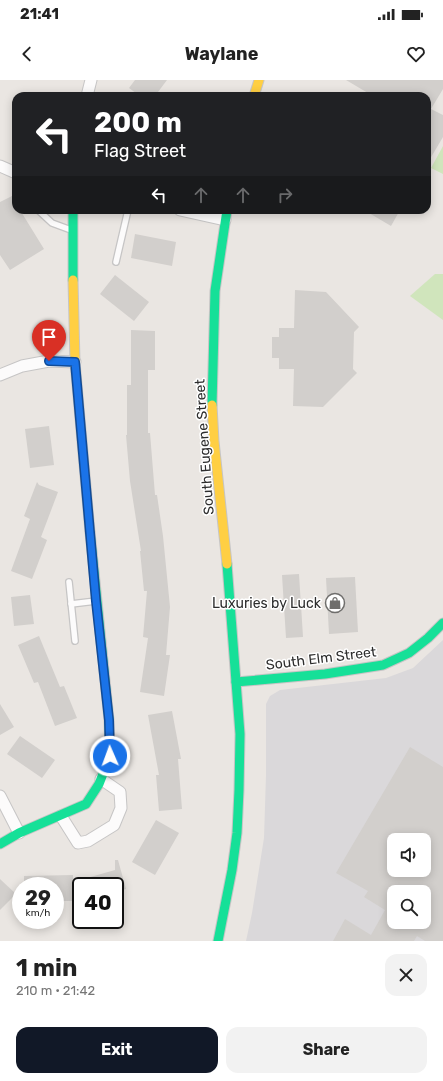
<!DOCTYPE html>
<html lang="en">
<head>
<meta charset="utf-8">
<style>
  body { margin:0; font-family:Rubik,sans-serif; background:#f2f2f2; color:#222; height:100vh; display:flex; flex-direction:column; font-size:15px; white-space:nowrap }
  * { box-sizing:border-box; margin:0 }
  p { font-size:13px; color:#767676 }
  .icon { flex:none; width:22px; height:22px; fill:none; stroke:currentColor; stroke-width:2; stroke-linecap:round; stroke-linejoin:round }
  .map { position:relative; height:861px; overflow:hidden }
  .details { display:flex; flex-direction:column; background:#fff; flex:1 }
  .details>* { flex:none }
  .banner { position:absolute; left:12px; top:12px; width:419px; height:122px; border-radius:12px; box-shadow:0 2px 10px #0003; background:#202124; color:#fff; overflow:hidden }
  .tools { position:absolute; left:387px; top:753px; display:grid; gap:8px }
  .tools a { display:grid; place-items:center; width:44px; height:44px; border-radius:8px; background:#fff; box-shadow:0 2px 10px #0003; font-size:20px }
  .speed { position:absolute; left:12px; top:797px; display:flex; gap:8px; font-size:20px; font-weight:700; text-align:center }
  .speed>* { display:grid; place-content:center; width:52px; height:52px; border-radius:50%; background:#fff; box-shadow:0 2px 10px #0003; line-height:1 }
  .speed small { font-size:10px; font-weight:400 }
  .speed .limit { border:2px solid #111; border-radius:6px; background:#fff; color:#111 }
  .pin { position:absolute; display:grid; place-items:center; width:34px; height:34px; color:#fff; margin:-41px -17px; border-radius:50% 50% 50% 0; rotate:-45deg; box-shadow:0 0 4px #0007 }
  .pin .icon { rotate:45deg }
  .me { position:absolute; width:44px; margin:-22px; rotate:358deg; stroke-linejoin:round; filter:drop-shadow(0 0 3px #0008) }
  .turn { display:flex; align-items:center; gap:14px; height:84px; padding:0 16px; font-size:18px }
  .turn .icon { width:52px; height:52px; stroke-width:2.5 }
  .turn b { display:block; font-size:28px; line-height:34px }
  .lanes { display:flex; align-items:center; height:38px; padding:0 16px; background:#0003; justify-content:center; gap:20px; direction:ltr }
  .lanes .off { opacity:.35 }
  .round { display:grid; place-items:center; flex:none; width:42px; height:42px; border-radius:12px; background:#f2f2f2 }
  .summary { display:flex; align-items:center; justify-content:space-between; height:68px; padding:0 16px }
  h1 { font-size:24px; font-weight:700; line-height:30px }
  .action { display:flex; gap:8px; margin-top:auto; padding:8px 16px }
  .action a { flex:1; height:46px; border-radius:12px; background:#111827; color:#fff; font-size:16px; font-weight:700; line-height:46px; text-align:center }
  .action a+a { background:#f2f2f2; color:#222 }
  .status { display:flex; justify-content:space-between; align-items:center; height:28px; padding:0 20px; background:#fff; direction:ltr }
  .status svg { height:11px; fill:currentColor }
  header { display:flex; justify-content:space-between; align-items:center; height:52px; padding:0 16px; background:#fff; font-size:18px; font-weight:700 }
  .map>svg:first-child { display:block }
  .industrial { fill:#dad8da; fill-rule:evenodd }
  .green { fill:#d0e5bc }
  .building { fill:#d2cfcc; fill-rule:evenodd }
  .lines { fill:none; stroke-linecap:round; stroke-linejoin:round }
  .lane-casing { stroke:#c6c5c5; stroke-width:8 }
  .street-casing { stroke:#c6c5c5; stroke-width:13 }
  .fast-casing { stroke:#c6c5c5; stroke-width:11 }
  .slow-casing { stroke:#c6c5c5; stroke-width:11 }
  .lane { stroke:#fcfbfb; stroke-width:5.5 }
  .street { stroke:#fcfbfb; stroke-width:11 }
  .fast { stroke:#16e098; stroke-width:9 }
  .slow { stroke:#ffcf43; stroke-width:9 }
  .route-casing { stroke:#114b97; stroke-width:10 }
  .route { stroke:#1a73e8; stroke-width:7 }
  .labels { text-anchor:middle; stroke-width:3; stroke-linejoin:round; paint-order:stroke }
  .street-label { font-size:14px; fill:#2d2d2d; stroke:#fff }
  .poi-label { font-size:14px; fill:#2d2d2d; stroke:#fff; text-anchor:end }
</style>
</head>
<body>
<div class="status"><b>21:41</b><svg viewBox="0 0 49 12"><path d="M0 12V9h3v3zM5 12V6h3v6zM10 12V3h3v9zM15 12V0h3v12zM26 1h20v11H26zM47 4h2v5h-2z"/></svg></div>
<header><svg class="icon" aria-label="back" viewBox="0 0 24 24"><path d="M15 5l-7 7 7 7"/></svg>Waylane<svg class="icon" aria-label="heart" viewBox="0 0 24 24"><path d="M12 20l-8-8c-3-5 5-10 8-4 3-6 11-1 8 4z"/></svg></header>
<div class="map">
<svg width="443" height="861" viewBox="0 0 443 861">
  <rect width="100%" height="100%" fill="#eae6e2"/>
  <path class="industrial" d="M443 560V861H246L252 833 264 758 266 695V624L270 616 280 610 386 598 413 588ZM394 760H424V790H394ZM394 812H424V842H394Z"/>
  <g class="green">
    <polygon points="443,66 443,94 431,88"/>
    <polygon points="435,194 443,194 443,240 410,216"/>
  </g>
  <g class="building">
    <polygon points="135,0 167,0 155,16 140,16 129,8"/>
    <polygon points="346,0 443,0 443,9 431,29 443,35 443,57 427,84 427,16 373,16"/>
    <polygon points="12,116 16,123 16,130 20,130 44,169 10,190 0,175 0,122"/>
    <polygon points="364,130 400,130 391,146"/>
    <polygon points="135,154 176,162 172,186 131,178"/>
    <polygon points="115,195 149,222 134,241 100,214"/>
    <polygon points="295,210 326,212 359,247 354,252 353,289 357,293 323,327 293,326 294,289 279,289 279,278 272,278 272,257 279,257 279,248 294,248"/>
    <polygon points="131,250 155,251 155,290 148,290 148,353 150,353 155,415 157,415 163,456 170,527 166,575 170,575 164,616 140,612 148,558 143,557 147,511 144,511 140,471 141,471 130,401 126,355 127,355 127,305 131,305"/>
    <polygon points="49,346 54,385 30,388 25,349"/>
    <polygon points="37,402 39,405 58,412 41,457 47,460 32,499 11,491 30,439 24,436"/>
    <polygon points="299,494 303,557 286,558 282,495"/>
    <polygon points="355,497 358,552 329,554 326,498"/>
    <polygon points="30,515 34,544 14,546 11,517"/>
    <polygon points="39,556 60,607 64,606 77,638 55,646 38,602 34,603 18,565"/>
    <polygon points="0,624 14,647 0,655"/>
    <polygon points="172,631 181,679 178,679 182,729 159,731 156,695 159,695 148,635"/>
    <polygon points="20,656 55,680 42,698 7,674"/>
    <path d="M410 667 443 687V861H425L417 856 414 861H333L345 839 371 855 385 830 364 817 368 811 336 793ZM394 760H424V790H394ZM394 812H424V842H394Z"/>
    <polygon points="156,740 179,753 155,795 132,782"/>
    <polygon points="115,780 118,780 126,809 115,812 115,806 73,806 73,821 55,821 55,806 24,806 24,796 73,795 73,802 115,790"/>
    <polygon points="0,799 16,814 0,830"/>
  </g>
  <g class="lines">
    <g class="lane-casing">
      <g id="lane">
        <polyline points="38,130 52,143 71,150"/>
        <polyline points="116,182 128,130"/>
        <polyline points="69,502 75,561"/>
        <polyline points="71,524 96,521"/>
      </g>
    </g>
    <g class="street-casing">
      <g id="street">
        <polyline points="87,16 91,0"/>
        <polyline points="0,86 16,93"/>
        <polyline points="180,130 225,140"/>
        <polyline points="0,295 22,286 49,281 75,282"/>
        <polyline points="0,716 19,753"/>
        <polyline points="61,736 78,763 88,761 114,745 121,728 120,712 101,699"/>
      </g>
    </g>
    <g class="fast-casing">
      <g id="fast">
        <polyline points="73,130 73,200"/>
        <polyline points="212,325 215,211 227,130"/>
        <polyline points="236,602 325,594 383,585 409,573 428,558 443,543"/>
        <polyline points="0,764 19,753 86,724 99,704 110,676 109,640 90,452"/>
        <polyline points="218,861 232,790 237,753 239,710 240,654 227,484"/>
      </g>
    </g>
    <g class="slow-casing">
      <g id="slow">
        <polyline points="254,16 259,0"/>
        <polyline points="73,200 75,282 90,452"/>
        <polyline points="212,325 214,361 227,484"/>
      </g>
    </g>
    <use href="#lane" class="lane"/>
    <use href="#street" class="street"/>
    <use href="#fast" class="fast"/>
    <use href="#slow" class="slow"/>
  </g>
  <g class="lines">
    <g class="route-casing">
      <polyline id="route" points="49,281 75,282 96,521 109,640 110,676"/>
    </g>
    <use href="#route" class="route"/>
  </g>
  <defs>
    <g id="shop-ring" transform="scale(1)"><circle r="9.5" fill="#fff" stroke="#6f6e6c" stroke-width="1.5"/><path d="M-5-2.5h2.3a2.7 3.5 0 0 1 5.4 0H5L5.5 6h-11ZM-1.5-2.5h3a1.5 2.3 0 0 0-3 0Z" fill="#6f6e6c"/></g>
  </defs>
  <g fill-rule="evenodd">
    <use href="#shop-ring" x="335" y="523"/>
  </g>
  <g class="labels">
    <g class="street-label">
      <text transform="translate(204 367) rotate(-94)" y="5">South Eugene Street</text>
      <text transform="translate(321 578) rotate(-7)" y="5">South Elm Street</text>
    </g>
    <g class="poi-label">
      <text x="321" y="528">Luxuries by Luck</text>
    </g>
  </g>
</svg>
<div class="tools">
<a><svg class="icon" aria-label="sound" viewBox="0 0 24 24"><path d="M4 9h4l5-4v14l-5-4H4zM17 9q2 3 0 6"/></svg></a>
<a><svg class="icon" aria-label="search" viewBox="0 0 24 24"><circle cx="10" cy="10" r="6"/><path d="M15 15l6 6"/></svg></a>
</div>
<div class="speed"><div>29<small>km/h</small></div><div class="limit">40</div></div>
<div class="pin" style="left:49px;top:281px;background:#d93025"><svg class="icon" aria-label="arrive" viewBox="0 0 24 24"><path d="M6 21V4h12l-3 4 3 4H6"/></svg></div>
<svg class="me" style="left:110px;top:676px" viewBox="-20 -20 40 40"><circle r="17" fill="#1a73e8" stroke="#fff" stroke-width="3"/><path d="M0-11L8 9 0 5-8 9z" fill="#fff"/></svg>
<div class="banner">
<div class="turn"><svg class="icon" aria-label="left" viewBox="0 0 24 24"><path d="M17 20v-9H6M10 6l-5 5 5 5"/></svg><div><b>200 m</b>Flag Street</div></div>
<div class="lanes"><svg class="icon" aria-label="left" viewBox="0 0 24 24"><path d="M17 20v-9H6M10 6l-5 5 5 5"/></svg><svg class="icon off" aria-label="ahead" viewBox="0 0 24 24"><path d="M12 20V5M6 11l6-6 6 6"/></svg><svg class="icon off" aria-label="ahead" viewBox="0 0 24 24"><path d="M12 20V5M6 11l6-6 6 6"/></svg><svg class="icon off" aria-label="right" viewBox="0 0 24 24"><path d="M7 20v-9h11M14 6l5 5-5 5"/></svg></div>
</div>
</div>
<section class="details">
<div class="summary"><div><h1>1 min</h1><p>210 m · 21:42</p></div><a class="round"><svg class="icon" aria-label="close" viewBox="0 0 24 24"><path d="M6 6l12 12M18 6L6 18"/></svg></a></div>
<div class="action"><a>Exit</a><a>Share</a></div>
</section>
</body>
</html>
